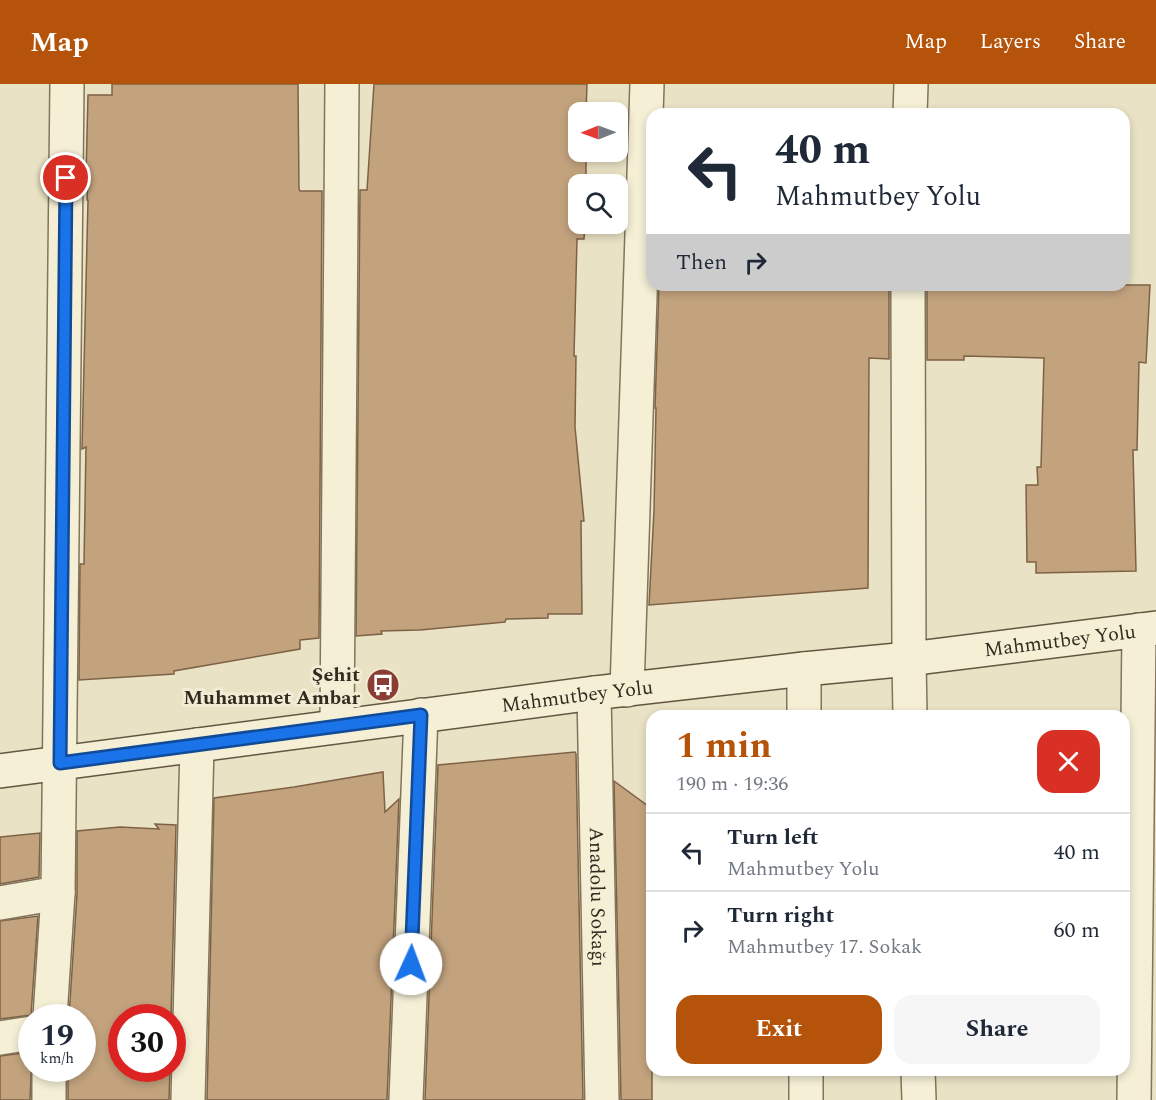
<!DOCTYPE html>
<html lang="en">
<head>
<meta charset="utf-8">
<style>
  body { margin:0; font-family:Spectral,serif; background:#f6f6f7; color:#1f2937; height:100vh; display:flex; flex-direction:column; font-size:22px; white-space:nowrap }
  * { box-sizing:border-box; margin:0 }
  p { font-size:20px; color:#747a83 }
  .icon { flex:none; width:33px; height:33px; fill:none; stroke:currentColor; stroke-width:2; stroke-linecap:round; stroke-linejoin:round }
  .map { position:relative; flex:1; overflow:hidden }
  .side { position:absolute; left:646px; top:626px; width:484px; height:366px; display:flex; flex-direction:column; background:#fff; border-radius:18px; box-shadow:0 3px 9px #0003 }
  .side>* { flex:none }
  .top-card { position:absolute; left:646px; top:24px; width:484px; height:183px; border-radius:18px; box-shadow:0 3px 9px #0003; background:#fff; color:#1f2937; overflow:hidden }
  .needle { width:39px; rotate:269deg }
  .controls { position:absolute; left:568px; top:18px; display:grid; gap:12px }
  .controls a { display:grid; place-items:center; width:60px; height:60px; border-radius:12px; background:#fff; box-shadow:0 3px 9px #0003; font-size:30px }
  .speed { position:absolute; left:18px; top:920px; display:flex; gap:12px; font-size:30px; font-weight:700; text-align:center }
  .speed>* { display:grid; place-content:center; width:78px; height:78px; border-radius:50%; background:#fff; box-shadow:0 3px 9px #0003; line-height:1 }
  .speed small { font-size:15px; font-weight:400 }
  .speed .limit { border:9px solid #d22; background:#fff; color:#111 }
  .pin { position:absolute; display:grid; place-items:center; width:51px; height:51px; color:#fff; margin:-26px; border:3px solid #fff; border-radius:50%; box-shadow:0 2px 6px #0007 }
  .me { position:absolute; width:66px; margin:-33px; rotate:2deg; stroke-linejoin:round; filter:drop-shadow(0 0 4px #0008) }
  .turn { display:flex; align-items:center; gap:21px; height:126px; padding:0 30px; font-size:27px }
  .turn .icon { width:78px; height:78px; stroke-width:2.5 }
  .turn b { display:block; font-size:42px; line-height:51px }
  .then { display:flex; align-items:center; height:57px; padding:0 30px; background:#0003; gap:12px; font-size:22px }
  .round { display:grid; place-items:center; flex:none; width:63px; height:63px; border-radius:18px; background:#f6f6f7 }
  .summary { display:flex; align-items:center; justify-content:space-between; height:102px; padding:0 30px }
  h1 { font-size:36px; font-weight:700; line-height:45px; color:#b45309 }
  .action { display:flex; gap:12px; margin-top:auto; padding:12px 30px }
  .action a { flex:1; height:69px; border-radius:18px; background:#b45309; color:#fff; font-size:24px; font-weight:700; line-height:69px; text-align:center }
  .action a+a { background:#f6f6f7; color:#1f2937 }
  ul { padding:0; list-style:none }
  li { display:flex; align-items:center; gap:18px; height:78px; padding:0 30px; border-top:2px solid #e0e1e3 }
  li div { flex:1 }
  li b { display:block; font-size:22px }
  li em { font-style:normal }
  header { display:flex; align-items:center; gap:36px; box-sizing:border-box; height:84px; padding:0 30px; background:#b45309; color:#fff }
  header strong { font-size:28px }
  nav { display:flex; gap:33px; margin-inline-start:auto; font-size:21px }
  .map>svg:first-child { display:block }
  .building { fill:#c3a37e; stroke:#7e6245; stroke-width:1.5 }
  .lines { fill:none; stroke-linecap:round; stroke-linejoin:round }
  .street-casing { stroke:#81755c; stroke-width:36 }
  .secondary-casing { stroke:#635640; stroke-width:36 }
  .street { stroke:#f5efd6; stroke-width:33 }
  .secondary { stroke:#f5efd6; stroke-width:33 }
  .route-casing { stroke:#114b97; stroke-width:15 }
  .route { stroke:#1a73e8; stroke-width:10 }
  .labels { text-anchor:middle; stroke-width:6; stroke-linejoin:round; paint-order:stroke }
  .street-label { font-size:20px; fill:#332b1f; stroke:#f1ecd3 }
  .poi-label { font-size:20px; font-weight:bold; fill:#332b1f; stroke:#f1ecd3; text-anchor:end }
</style>
</head>
<body>
<header>
<strong>Map</strong>
<nav><a>Map</a><a>Layers</a><a>Share</a></nav>
</header>
<div class="map">
<svg width="1156" height="1016" viewBox="0 0 1156 1016">
  <rect width="100%" height="100%" fill="#e9e2c4"/>
  <g class="building">
    <polygon points="112,0 298,0 299,105 300,107 322,107 319,554 300,556 300,565 174,587 174,590 79,596 80,480 84,480 86,363 82,365 88,116 87,116 88,91 86,91 88,11 112,11"/>
    <polygon points="374,0 587,0 586,28 579,28 579,68 585,68 585,72 586,72 586,100 579,100 579,140 585,140 584,155 577,155 574,272 576,272 575,343 584,437 581,437 582,530 548,530 548,534 506,535 505,538 420,546 381,547 382,550 356,552 360,106 367,106"/>
    <polygon points="659,201 889,201 889,275 869,274 868,504 649,521 654,427 656,324 655,324"/>
    <polygon points="927,201 1150,201 1146,279 1139,278 1137,366 1133,366 1136,487 1036,489 1036,478 1027,478 1026,401 1038,401 1037,383 1041,383 1044,274 964,272 964,276 927,276"/>
    <polygon points="575,668 576,670 583,1016 425,1016 438,681"/>
    <polygon points="383,688 385,728 399,715 387,1016 207,1016 214,714 294,703"/>
    <polygon points="614,697 652,725 652,1016 621,1016"/>
    <polygon points="155,740 176,741 171,933 122,933 122,984 170,984 169,1016 68,1016 68,984 82,984 82,933 69,933 77,810 77,747 120,743 159,745"/>
    <polygon points="40,749 39,793 0,800 0,753"/>
    <polygon points="38,832 31,931 0,935 0,837"/>
    <polygon points="32,968 30,1016 0,1016 0,972"/>
  </g>
  <g class="lines">
    <g class="street-casing">
      <g id="street">
        <polyline points="910,30 911,0"/>
        <polyline points="908,201 909,575 910,632"/>
        <polyline points="804,585 804,632"/>
        <polyline points="627,606 647,0"/>
        <path id="s1" d="M594 609 602 1016"/>
        <polyline points="337,642 342,0"/>
        <polyline points="0,819 58,809"/>
        <polyline points="50,933 58,809 67,0"/>
        <polyline points="0,954 32,949"/>
        <polyline points="806,986 806,1016"/>
        <polyline points="918,986 919,1016"/>
        <polyline points="49,1016 49,984"/>
        <polyline points="188,1016 197,661"/>
        <polyline points="406,1016 421,631"/>
        <polyline points="1134,1016 1139,546"/>
      </g>
    </g>
    <g class="secondary-casing">
      <g id="secondary">
        <path id="s2" d="M0 687 594 609 804 585 909 575 1156 544"/>
      </g>
    </g>
    <use href="#street" class="street"/>
    <use href="#secondary" class="secondary"/>
  </g>
  <g class="lines">
    <g class="route-casing">
      <polyline id="route" points="66,94 60,679 421,631 411,880"/>
    </g>
    <use href="#route" class="route"/>
  </g>
  <defs>
    <g id="bus-disc" transform="scale(1.725)"><circle r="9.5" fill="#8a3d33" stroke="#f1ecd3"/><path d="M-5-6H5V4H4V6H2V4H-2V6H-4V4H-5ZM-3.5-4V0h7V-4ZM-3.5 1.2v1.5H-2V1.2ZM2 1.2v1.5H3.5V1.2Z" fill="#fff"/></g>
  </defs>
  <g fill-rule="evenodd">
    <use href="#bus-disc" x="383" y="601"/>
  </g>
  <g class="labels">
    <g class="street-label">
      <text dy="7" stroke="none"><textPath href="#s2" startOffset="1068">Mahmutbey Yolu</textPath></text>
      <text dy="7" stroke="none"><textPath href="#s2" startOffset="582">Mahmutbey Yolu</textPath></text>
      <text dy="7" stroke="none"><textPath href="#s1" startOffset="204">Anadolu Sokağı</textPath></text>
    </g>
    <g class="poi-label">
      <text x="360" y="597">Şehit<tspan x="360" dy="23">Muhammet Ambar</tspan></text>
    </g>
  </g>
</svg>
<div class="controls">
<a><svg class="needle" viewBox="-14 -14 28 28"><path d="M0-13l5 13h-10z" fill="#e53935"/><path d="M0 13l5-13h-10z" fill="#747a83"/></svg></a>
<a><svg class="icon" aria-label="search" viewBox="0 0 24 24"><circle cx="10" cy="10" r="6"/><path d="M15 15l6 6"/></svg></a>
</div>
<div class="speed"><div>19<small>km/h</small></div><div class="limit">30</div></div>
<div class="pin" style="left:66px;top:94px;background:#d93025"><svg class="icon" aria-label="arrive" viewBox="0 0 24 24"><path d="M6 21V4h12l-3 4 3 4H6"/></svg></div>
<svg class="me" style="left:411px;top:880px" viewBox="-20 -20 40 40"><circle r="19" fill="#fff"/><path d="M0-13L10 11 0 6-10 11z" fill="#1a73e8"/></svg>
<div class="top-card">
<div class="turn"><svg class="icon" aria-label="left" viewBox="0 0 24 24"><path d="M17 20v-9H6M10 6l-5 5 5 5"/></svg><div><b>40 m</b>Mahmutbey Yolu</div></div>
<div class="then">Then<svg class="icon" aria-label="right" viewBox="0 0 24 24"><path d="M7 20v-9h11M14 6l5 5-5 5"/></svg></div>
</div>
<section class="side">
<div class="summary"><div><h1>1 min</h1><p>190 m · 19:36</p></div><a class="round" style="background:#d93025;color:#fff"><svg class="icon" aria-label="close" viewBox="0 0 24 24"><path d="M6 6l12 12M18 6L6 18"/></svg></a></div>
<ul>
<li><svg class="icon" aria-label="left" viewBox="0 0 24 24"><path d="M17 20v-9H6M10 6l-5 5 5 5"/></svg><div><b>Turn left</b><p>Mahmutbey Yolu</p></div><em>40 m</em></li>
<li><svg class="icon" aria-label="right" viewBox="0 0 24 24"><path d="M7 20v-9h11M14 6l5 5-5 5"/></svg><div><b>Turn right</b><p>Mahmutbey 17. Sokak</p></div><em>60 m</em></li>
</ul>
<div class="action"><a>Exit</a><a>Share</a></div>
</section>
</div>
</body>
</html>
